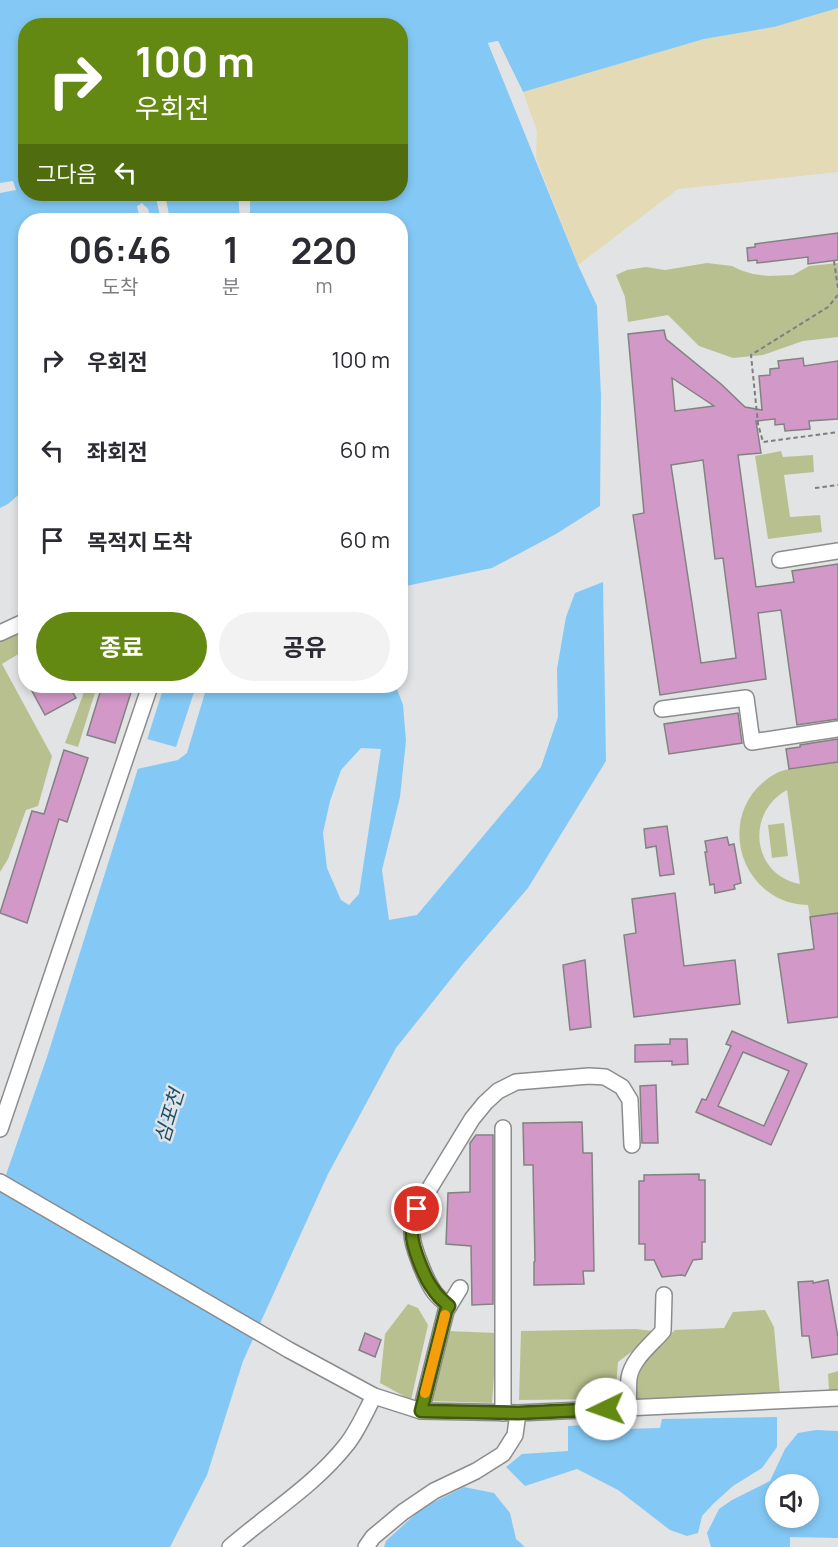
<!DOCTYPE html>
<html lang="ko">
<head>
<meta charset="utf-8">
<style>
  body { margin:0; font-family:Manrope,"Noto Sans KR",sans-serif; background:#f2f2f3; color:#2b2b33; height:100vh; display:flex; flex-direction:column; font-size:22px; white-space:nowrap }
  * { box-sizing:border-box; margin:0 }
  p { font-size:20px; color:#7c7c81 }
  .icon { flex:none; width:33px; height:33px; fill:none; stroke:currentColor; stroke-width:2; stroke-linecap:round; stroke-linejoin:round }
  .map { position:relative; flex:1; overflow:hidden }
  .sheet { position:absolute; left:18px; top:213px; width:390px; height:480px; display:flex; flex-direction:column; background:#fff; border-radius:24px; box-shadow:0 3px 9px #0003 }
  .sheet>* { flex:none }
  .hud { position:absolute; left:18px; top:18px; width:390px; height:183px; border-radius:24px; box-shadow:0 3px 9px #0003; background:#638913; color:#fff; overflow:hidden }
  .fabs { position:absolute; left:765px; top:1474px; display:grid; gap:12px }
  .fabs a { display:grid; place-items:center; width:54px; height:54px; border-radius:50%; background:#fff; box-shadow:0 3px 9px #0003; font-size:30px }
  .pin { position:absolute; display:grid; place-items:center; width:51px; height:51px; color:#fff; margin:-26px; border:3px solid #fff; border-radius:50%; box-shadow:0 2px 6px #0007 }
  .me { position:absolute; width:66px; margin:-33px; rotate:267deg; stroke-linejoin:round; filter:drop-shadow(0 0 4px #0008) }
  .turn { display:flex; align-items:center; gap:21px; height:126px; padding:0 18px; font-size:27px }
  .turn .icon { width:78px; height:78px; stroke-width:2.5 }
  .turn b { display:block; font-size:42px; line-height:51px }
  .then { display:flex; align-items:center; height:57px; padding:0 18px; background:#0003; gap:12px; font-size:22px }
  .eta { display:flex; justify-content:space-evenly; align-items:center; height:102px; text-align:center }
  .eta b { font-size:36px; font-weight:700; line-height:42px }
  .action { display:flex; gap:12px; margin-top:auto; padding:12px 18px }
  .action a { flex:1; height:69px; border-radius:36px; background:#638913; color:#fff; font-size:24px; font-weight:700; line-height:69px; text-align:center }
  .action a+a { background:#f2f2f3; color:#2b2b33 }
  ul { padding:0; list-style:none }
  li { display:flex; align-items:center; gap:18px; height:90px; padding:0 18px }
  li div { flex:1 }
  li b { display:block; font-size:22px }
  li em { font-style:normal }
  .map>svg:first-child { display:block }
  .green { fill:#b9c08f; fill-rule:evenodd }
  .sand { fill:#e4dab5 }
  .water { fill:#84c9f5; fill-rule:evenodd }
  .pier { fill:#e2e3e4 }
  .building { fill:#d298c8; stroke:#838283; stroke-width:1.5; fill-rule:evenodd }
  .lines { fill:none; stroke-linecap:round; stroke-linejoin:round }
  .minor-casing { stroke:#8b8c8d; stroke-width:18 }
  .path { stroke:#7e7e7f; stroke-width:2; stroke-dasharray:4.5 3; stroke-linecap:butt }
  .minor { stroke:#fff; stroke-width:15 }
  .route-casing { stroke:#40590c; stroke-width:15 }
  .route { stroke:#638913; stroke-width:10 }
  .slow { stroke:#f59e0b; stroke-width:10 }
  .labels { text-anchor:middle; stroke-width:5; stroke-linejoin:round; paint-order:stroke }
  .water-label { font-size:20px; font-style:italic; fill:#184d6a; stroke:#e2e3e4 }
</style>
</head>
<body>
<div class="map">
<svg width="838" height="1547" viewBox="0 0 838 1547">
  <rect width="100%" height="100%" fill="#e2e3e4"/>
  <g class="green">
    <polygon points="707,263 732,266 740,270 753,274 769,276 793,275 809,266 838,263 838,337 803,341 763,355 733,358 699,346 668,315 628,322 625,297 616,275 627,270 646,267 665,270"/>
    <polygon points="781,451 783,457 813,455 814,472 784,475 790,517 820,515 822,532 768,539 755,456"/>
    <polygon points="25,628 25,650 2,664 52,756 38,806 26,810 8,859 0,872 0,640"/>
    <polygon points="83,686 97,686 78,747 65,743 83,695"/>
    <path d="M838 762V913L810 917 808 905C737 903 713 809 775 774 788 766 822 765 838 762ZM787 790 800 884C752 875 745 813 787 790Z"/>
    <polygon points="784,823 788,856 772,858 768,825"/>
    <polygon points="408,1304 418,1308 428,1325 411,1400 380,1383 385,1334"/>
    <polygon points="765,1310 774,1327 780,1394 637,1400 634,1388 646,1356 675,1330 724,1328 733,1312"/>
    <polygon points="636,1329 653,1331 635,1349 618,1362 615,1399 519,1400 521,1331"/>
    <polygon points="446,1331 497,1333 492,1403 431,1401"/>
    <polygon points="838,1371 838,1391 829,1391 828,1374"/>
  </g>
  <polygon class="sand" points="838,8 838,172 678,189 578,265 536,158 537,131 523,92 704,39 774,27"/>
  <g class="water">
    <path d="M0 0H838V8L774 27 704 39 523 92 498 41 488 43 578 265 597 306 601 396 600 506 556 534 492 568 401 587 400 220H26L25 489 8 504 0 508ZM26 26H400V194H26Z"/>
    <path d="M603 582 606 761 528 888 462 965 396 1048 328 1174 243 1361 207 1475 170 1547H0V1192L47 1057 164 686H396L403 705 406 741 400 797 382 870 389 920 417 915 541 767 558 717 557 669 566 617 575 593ZM361 748 381 749 359 894 349 905 341 900 327 868 323 833 330 801 341 770Z"/>
    <polygon points="777,1417 777,1447 762,1468 733,1486 713,1504 702,1516 698,1533 687,1536 670,1530 618,1490 577,1469 525,1486 506,1467 522,1454 568,1451 568,1426 621,1423 622,1429 660,1428 662,1419"/>
    <path d="M816 1430 838 1431V1538L790 1537V1547H711L707 1533 719 1509 732 1500 770 1481 785 1449 798 1433ZM776 1485H808V1518H776Z"/>
    <polygon points="464,1487 494,1493 510,1513 516,1539 525,1547 384,1547 386,1541 422,1508"/>
  </g>
  <g class="pier">
    <polygon points="498,41 524,94 520,93 496,44 492,45 536,151 536,158 488,43"/>
    <polygon points="13,181 16,190 0,193 0,183"/>
    <polygon points="155,194 165,194 170,220 161,220"/>
    <polygon points="238,194 250,194 250,220 240,220"/>
    <polygon points="142,203 148,209 151,220 140,220 137,206"/>
    <polygon points="196,686 207,686 187,753 178,760 137,769 147,739 176,747"/>
  </g>
  <g class="building">
    <polygon points="838,233 838,260 808,264 808,257 757,263 757,260 748,261 747,248 755,247 755,244"/>
    <path d="M664 330 666 339 721 384 745 407 762 410 759 376 770 375V369L779 368 778 361 803 358 804 366 838 361V419L809 421 810 429 785 431 784 424 775 425V419L756 421 761 453 738 455 756 587 794 582 792 571 838 564V719L797 725 781 610 758 613 766 679 660 695 633 515 644 513 628 334ZM672 378 714 406 675 411ZM703 460 715 559 723 558 736 658 701 663 671 465Z"/>
    <polygon points="38,686 69,686 76,698 45,715 31,689"/>
    <polygon points="102,686 133,686 115,743 87,735"/>
    <polygon points="738,713 742,743 669,754 664,724"/>
    <polygon points="838,739 838,762 789,769 786,749 800,747 800,745"/>
    <polygon points="64,750 88,758 67,822 59,819 27,923 0,913 32,811 44,814"/>
    <polygon points="667,826 674,874 660,876 656,846 646,848 644,829"/>
    <polygon points="727,837 729,845 734,844 741,883 734,885 735,889 715,893 714,884 710,885 705,852 707,852 705,841"/>
    <polygon points="675,893 684,966 735,960 740,1004 634,1017 624,935 636,933 632,899"/>
    <polygon points="838,913 838,1017 788,1023 778,954 814,949 810,917"/>
    <polygon points="585,960 591,1027 570,1030 563,965"/>
    <path d="M732 1031 807 1064 771 1145 696 1112 702 1099 706 1100 731 1046 726 1044ZM743 1052 789 1071 764 1126 718 1106Z"/>
    <polygon points="670,1039 687,1039 688,1064 672,1065 672,1061 635,1062 635,1045 670,1044"/>
    <polygon points="656,1085 658,1143 642,1143 640,1086"/>
    <polygon points="582,1122 583,1153 592,1153 594,1271 583,1271 584,1284 534,1285 534,1262 535,1261 533,1165 524,1165 523,1123"/>
    <polygon points="476,1135 493,1135 493,1304 472,1305 471,1246 446,1244 448,1193 470,1192 470,1143"/>
    <polygon points="699,1174 699,1180 705,1180 705,1242 702,1242 702,1259 693,1260 685,1276 681,1275 662,1277 654,1260 645,1260 645,1244 639,1244 639,1181 644,1181 644,1175"/>
    <polygon points="828,1280 838,1337 838,1354 812,1358 809,1336 802,1336 798,1282 813,1281 813,1283"/>
    <polygon points="365,1333 381,1340 375,1357 359,1350"/>
  </g>
  <g class="lines">
    <g class="minor-casing">
      <g id="minor">
        <polyline points="780,560 838,551"/>
        <polyline points="0,633 26,621"/>
        <polyline points="662,709 746,698 752,742 838,729"/>
        <polyline points="0,1129 150,686"/>
        <polyline points="0,1182 289,1350 374,1396 421,1411 518,1413 838,1398"/>
        <path d="M449 1306C444 1302 439 1298 435 1293 427 1283 411 1245 412 1232 412 1224 414 1217 417 1209L472 1119 485 1103 498 1091 516 1082 589 1076 605 1077 622 1087 630 1100 632 1145"/>
        <path d="M628 1408C629 1398 628 1388 629 1378 632 1359 651 1345 663 1331L664 1295"/>
        <polyline points="421,1411 446,1311 460,1288"/>
        <polyline points="503,1413 503,1128"/>
        <path d="M230 1547C269 1513 315 1485 347 1444 358 1430 366 1411 374 1396"/>
        <polyline points="366,1547 373,1537 403,1512 434,1491 476,1471 503,1454 515,1435 518,1413"/>
      </g>
    </g>
    <g class="path">
      <polyline points="834,261 838,288"/>
      <polyline points="838,295 828,307 751,355 758,424 763,442 838,432"/>
      <polyline points="815,488 838,485"/>
    </g>
    <use href="#minor" class="minor"/>
  </g>
  <g class="lines">
    <g class="route-casing">
      <path id="route" d="M417 1209C414 1217 412 1224 412 1232 411 1245 425 1279 433 1289 437 1296 443 1301 449 1306L446 1311 421 1411 518 1413 606 1409"/>
    </g>
    <use href="#route" class="route"/>
    <polyline class="slow" points="425,1393 445,1315"/>
  </g>
  <g class="labels">
    <g class="water-label">
      <text transform="translate(169 1116) rotate(-73)" y="7">심포천</text>
    </g>
  </g>
</svg>
<div class="fabs">
<a><svg class="icon" aria-label="sound" viewBox="0 0 24 24"><path d="M4 9h4l5-4v14l-5-4H4zM17 9q2 3 0 6"/></svg></a>
</div>
<div class="pin" style="left:417px;top:1209px;background:#d93025"><svg class="icon" aria-label="arrive" viewBox="0 0 24 24"><path d="M6 21V4h12l-3 4 3 4H6"/></svg></div>
<svg class="me" style="left:606px;top:1409px" viewBox="-20 -20 40 40"><circle r="19" fill="#fff"/><path d="M0-13L10 11 0 6-10 11z" fill="#638913"/></svg>
<div class="hud">
<div class="turn"><svg class="icon" aria-label="right" viewBox="0 0 24 24"><path d="M7 20v-9h11M14 6l5 5-5 5"/></svg><div><b>100 m</b>우회전</div></div>
<div class="then">그다음<svg class="icon" aria-label="left" viewBox="0 0 24 24"><path d="M17 20v-9H6M10 6l-5 5 5 5"/></svg></div>
</div>
<section class="sheet">
<div class="eta">
<div><b>06:46</b><p>도착</p></div>
<div><b>1</b><p>분</p></div>
<div><b>220</b><p>m</p></div>
</div>
<ul>
<li><svg class="icon" aria-label="right" viewBox="0 0 24 24"><path d="M7 20v-9h11M14 6l5 5-5 5"/></svg><div><b>우회전</b></div><em>100 m</em></li>
<li><svg class="icon" aria-label="left" viewBox="0 0 24 24"><path d="M17 20v-9H6M10 6l-5 5 5 5"/></svg><div><b>좌회전</b></div><em>60 m</em></li>
<li><svg class="icon" aria-label="arrive" viewBox="0 0 24 24"><path d="M6 21V4h12l-3 4 3 4H6"/></svg><div><b>목적지 도착</b></div><em>60 m</em></li>
</ul>
<div class="action"><a>종료</a><a>공유</a></div>
</section>
</div>
</body>
</html>
